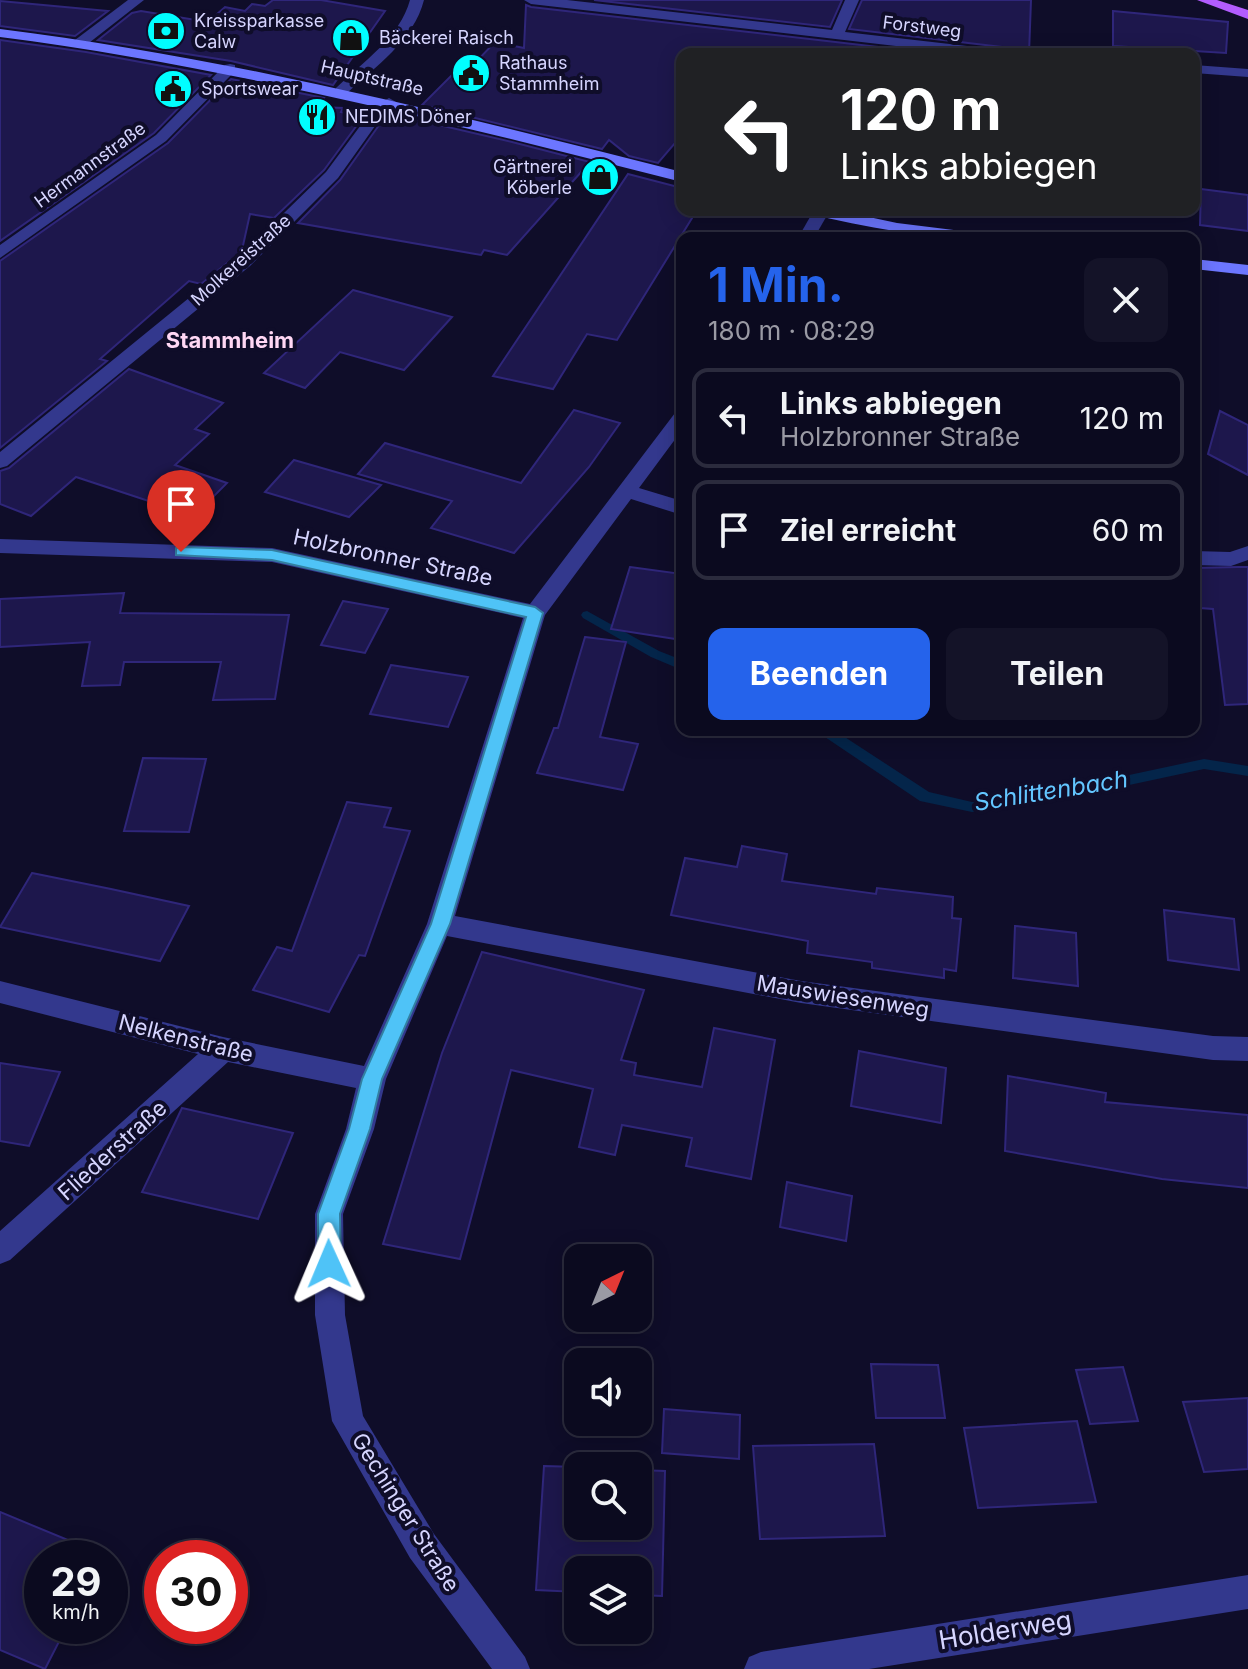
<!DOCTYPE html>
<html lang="de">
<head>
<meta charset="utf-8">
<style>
  body { margin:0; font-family:Inter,sans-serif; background:#141328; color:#f1f3f6; height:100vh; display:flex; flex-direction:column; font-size:30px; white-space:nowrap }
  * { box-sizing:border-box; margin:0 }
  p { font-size:26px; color:#9a9aa4 }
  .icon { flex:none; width:44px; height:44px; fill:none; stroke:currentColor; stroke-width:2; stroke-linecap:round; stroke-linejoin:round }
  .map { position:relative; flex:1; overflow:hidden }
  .details { position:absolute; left:676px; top:232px; width:524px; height:504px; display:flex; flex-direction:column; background:#0b0a1f; border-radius:16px; box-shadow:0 4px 20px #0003,0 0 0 2px #2b2b3d }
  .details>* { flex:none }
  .top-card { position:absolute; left:676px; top:48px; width:524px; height:168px; border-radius:16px; box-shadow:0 4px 20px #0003,0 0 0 2px #2b2b3d; background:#202124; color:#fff; overflow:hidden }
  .needle { width:52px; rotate:43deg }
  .buttons { position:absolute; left:564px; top:1244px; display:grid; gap:16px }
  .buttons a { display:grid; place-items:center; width:88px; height:88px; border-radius:16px; background:#0b0a1f; box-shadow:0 4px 20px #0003,0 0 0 2px #2b2b3d; font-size:40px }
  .speed { position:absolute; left:24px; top:1540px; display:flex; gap:16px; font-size:40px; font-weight:700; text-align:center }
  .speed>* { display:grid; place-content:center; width:104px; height:104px; border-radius:50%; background:#0b0a1f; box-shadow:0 4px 20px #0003,0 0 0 2px #2b2b3d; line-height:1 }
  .speed small { font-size:20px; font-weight:400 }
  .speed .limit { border:12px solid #d22; background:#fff; color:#111 }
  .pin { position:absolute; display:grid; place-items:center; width:68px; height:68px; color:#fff; margin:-82px -34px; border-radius:50% 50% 50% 0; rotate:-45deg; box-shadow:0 0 8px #0007 }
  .pin .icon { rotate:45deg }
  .me { position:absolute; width:88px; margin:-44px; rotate:359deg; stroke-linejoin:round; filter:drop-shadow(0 0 6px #0008) }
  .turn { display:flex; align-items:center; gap:28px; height:168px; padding:0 32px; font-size:36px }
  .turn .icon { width:104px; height:104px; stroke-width:2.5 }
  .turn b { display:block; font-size:56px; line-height:68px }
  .round { display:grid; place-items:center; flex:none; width:84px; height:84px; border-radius:16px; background:#141328 }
  .summary { display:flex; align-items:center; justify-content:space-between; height:136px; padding:0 32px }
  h1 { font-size:48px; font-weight:700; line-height:60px; color:#2563eb }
  .action { display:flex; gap:16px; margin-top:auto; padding:16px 32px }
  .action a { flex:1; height:92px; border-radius:16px; background:#2563eb; color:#fff; font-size:32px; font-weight:700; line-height:92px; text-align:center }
  .action a+a { background:#141328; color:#f1f3f6 }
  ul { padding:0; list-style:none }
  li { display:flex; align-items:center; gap:24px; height:100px; margin:0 16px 12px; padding:0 16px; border:4px solid #2b2b3d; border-radius:16px }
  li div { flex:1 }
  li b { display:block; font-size:30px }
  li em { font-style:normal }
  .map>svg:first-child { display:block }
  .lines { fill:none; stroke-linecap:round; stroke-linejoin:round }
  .stream { fill:#04254a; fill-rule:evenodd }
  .building { fill:#1d174c; stroke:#2f267a; stroke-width:2 }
  .street { fill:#33388d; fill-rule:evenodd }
  .secondary { fill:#6c76ff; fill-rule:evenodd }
  .primary { fill:#b25cff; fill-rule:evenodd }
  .route { fill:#4fc3f7; stroke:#337fa1; stroke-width:2 }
  .labels { text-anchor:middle; stroke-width:8; stroke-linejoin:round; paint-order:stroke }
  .far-poi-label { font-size:18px; fill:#d6d5ff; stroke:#0f0d29; text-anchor:start }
  .far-street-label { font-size:18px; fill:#d6d5ff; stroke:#0f0d29 }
  .far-quarter-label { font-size:22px; font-weight:bold; fill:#ffd7f4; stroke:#0f0d29 }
  .street-label { font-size:22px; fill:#d6d5ff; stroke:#0f0d29 }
  .water-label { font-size:24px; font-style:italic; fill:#63c6ff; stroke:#0f0d29 }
  .near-street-label { font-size:26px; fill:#d6d5ff; stroke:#0f0d29 }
</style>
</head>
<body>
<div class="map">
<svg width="1248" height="1669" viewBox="0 0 1248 1669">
  <rect width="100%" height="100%" fill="#0f0d29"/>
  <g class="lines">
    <g class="stream">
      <polygon points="587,611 659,651 682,660 682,670 651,657 583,618 581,615 583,612"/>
      <polygon points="817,730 834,730 929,792 972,802 1059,790 1204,759 1248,766 1248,776 1204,769 1059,800 972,812 920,801 819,733"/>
    </g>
  </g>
  <g class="building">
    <polygon points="273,0 321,0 385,11 333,85 231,61 98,40 132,13 141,11 208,22 225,7 245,11 252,4 265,6"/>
    <polygon points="594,0 842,0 830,27"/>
    <polygon points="862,0 1031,0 1029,54 1012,54 1002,47 849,29"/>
    <polygon points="0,1 108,11 75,36 0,26"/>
    <polygon points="526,5 531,7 939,54 682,54 682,135 658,163 629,156 609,140 602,149 422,105 466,61 475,63 495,42 524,48"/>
    <polygon points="1113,11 1228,22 1226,53 1113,46"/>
    <polygon points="0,40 86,52 211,75 154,133 0,241"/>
    <polygon points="231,79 324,98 318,107 343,108 341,112 363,117 324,170 274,218 250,214 242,250 236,256 201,284 189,281 100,359 107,361 0,448 0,261 168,143"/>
    <polygon points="409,118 512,142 590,162 507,255 484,250 481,255 298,223 340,180 382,121 402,125"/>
    <polygon points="628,174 682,188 682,210 697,210 617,340 587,334 553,389 493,376"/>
    <polygon points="1201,189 1248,195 1248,231 1200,225"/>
    <polygon points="353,290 452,317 404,370 340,352 305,388 264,373"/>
    <polygon points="129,369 223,403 195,429 209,434 175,465 227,483 194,516 76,477 31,516 0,504 0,471 9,468"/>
    <polygon points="574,410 620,423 589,467 514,553 431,528 452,501 358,474 385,443 521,483"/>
    <polygon points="1220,411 1248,425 1248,475 1208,454"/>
    <polygon points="294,460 381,485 349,517 265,492"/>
    <polygon points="630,567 682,574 682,640 611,629"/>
    <polygon points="1238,567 1248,567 1248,704 1225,705 1213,609 1200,608 1194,568"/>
    <polygon points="124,593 120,613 289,615 275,699 213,700 221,662 124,662 120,685 82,686 90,642 0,647 0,599"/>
    <polygon points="343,601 388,609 365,653 321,645"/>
    <polygon points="585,637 626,642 600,737 638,744 623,790 537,773 554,728 558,728"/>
    <polygon points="391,665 468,677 448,727 370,714"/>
    <polygon points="143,758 206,759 189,832 124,831"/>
    <polygon points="347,802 391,808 384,827 410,831 365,956 359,955 329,1012 253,990 277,947 292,951"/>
    <polygon points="742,846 787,854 782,881 876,894 877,888 953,897 952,918 961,919 956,971 944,969 944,978 872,968 872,962 807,953 808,941 671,915 685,858 737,867"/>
    <polygon points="32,873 111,889 189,906 160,961 0,927"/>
    <polygon points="1164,910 1234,919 1239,970 1168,960"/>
    <polygon points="1015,926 1076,933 1078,986 1013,978"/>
    <polygon points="482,952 644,990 621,1060 636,1063 634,1075 702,1087 714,1028 775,1040 751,1179 686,1166 692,1138 622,1125 615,1155 579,1147 593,1089 511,1070 460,1259 383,1244 442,1053"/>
    <polygon points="859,1051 946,1068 941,1123 851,1106"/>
    <polygon points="0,1063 60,1072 29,1146 0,1141"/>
    <polygon points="1008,1076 1106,1093 1105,1102 1248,1115 1248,1188 1162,1179 1005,1151"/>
    <polygon points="182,1108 293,1133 258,1219 142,1192"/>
    <polygon points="787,1182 852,1196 846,1241 780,1227"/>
    <polygon points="871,1364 938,1365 945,1418 876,1418"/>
    <polygon points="1123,1367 1138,1421 1090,1424 1076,1370"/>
    <polygon points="1248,1398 1248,1469 1204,1472 1183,1402"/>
    <polygon points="664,1409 740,1415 739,1459 662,1453"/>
    <polygon points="1077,1421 1096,1502 978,1508 964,1428"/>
    <polygon points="874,1444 885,1536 760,1539 753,1446"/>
    <polygon points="544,1466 578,1467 578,1526 638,1526 638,1470 665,1471 662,1596 638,1595 638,1570 578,1570 578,1592 536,1590"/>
    <polygon points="0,1512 109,1557 42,1558 42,1626 67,1626 45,1669 0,1650"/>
  </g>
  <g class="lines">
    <g class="street">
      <polygon points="128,0 144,0 85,46 75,46 75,40"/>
      <path d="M410 0H424C414 40 375 67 346 94H336V88C363 62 400 37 410 0Z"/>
      <polygon points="524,0 567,0 832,30 845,0 859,0 845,32 1002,50 1009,54 965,54 531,4"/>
      <polygon points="230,64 235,65 235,71 166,141 0,258 0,245 156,135 225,65"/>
      <polygon points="1194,65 1248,69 1248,77 1194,73"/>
      <polygon points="389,98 396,102 385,112 338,178 250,266 7,466 0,468 0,452 238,258 326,172 375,106"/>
      <polygon points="814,210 829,212 814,238 798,238"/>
      <polygon points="682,411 682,430 639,488 682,501 682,515 631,499 545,615 455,916 801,981 1213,1036 1248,1037 1248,1061 1213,1060 801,1003 447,936 386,1079 374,1129 343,1214 345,1315 363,1416 434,1534 525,1657 530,1669 492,1669 410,1558 332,1421 315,1315 315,1214 346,1129 356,1088 228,1062 10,1260 0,1264 0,1231 198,1054 0,1003 0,981 223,1037 364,1066 427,924 523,618 272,562 0,553 0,539 272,548 530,604 675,413"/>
      <polygon points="1248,546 1248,560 1231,566 1194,565 1194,551 1230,552"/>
      <polygon points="1248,1575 1248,1609 869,1669 744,1669 749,1657 761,1652"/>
    </g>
    <g class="secondary">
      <path d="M0 29C232 58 456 115 682 172V182C456 125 232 67 0 37Z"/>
      <path d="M805 210H836L897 223 978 233 986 238C925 238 867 228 807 213Z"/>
      <polygon points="1194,259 1248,265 1248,275 1194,269"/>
    </g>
    <polygon class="primary" points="1197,0 1217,0 1248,10 1248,19"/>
  </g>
  <polygon class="route" points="181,547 272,550 535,607 543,613 450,924 382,1079 370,1129 340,1214 341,1264 337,1272 329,1275 322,1272 318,1264 318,1214 349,1129 362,1079 431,924 526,617 272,560 176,555 176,548"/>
  <defs>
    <g id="bank-disc" transform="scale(2)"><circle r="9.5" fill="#01feff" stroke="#0f0d29"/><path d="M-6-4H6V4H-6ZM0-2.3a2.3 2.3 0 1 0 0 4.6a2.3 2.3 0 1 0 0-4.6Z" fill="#111"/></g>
    <g id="shop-disc" transform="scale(2)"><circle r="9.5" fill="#01feff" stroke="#0f0d29"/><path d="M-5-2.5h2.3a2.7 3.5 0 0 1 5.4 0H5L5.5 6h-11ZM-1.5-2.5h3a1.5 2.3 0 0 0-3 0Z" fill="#111"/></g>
    <g id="civic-disc" transform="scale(2)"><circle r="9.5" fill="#01feff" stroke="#0f0d29"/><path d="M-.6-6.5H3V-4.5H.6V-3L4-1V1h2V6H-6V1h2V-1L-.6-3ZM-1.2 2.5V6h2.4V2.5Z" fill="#111"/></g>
    <g id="restaurant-disc" transform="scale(2)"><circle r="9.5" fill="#01feff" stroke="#0f0d29"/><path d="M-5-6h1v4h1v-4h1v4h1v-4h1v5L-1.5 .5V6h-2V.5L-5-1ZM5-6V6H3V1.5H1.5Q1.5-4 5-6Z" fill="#111"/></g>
  </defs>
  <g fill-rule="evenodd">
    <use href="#bank-disc" x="166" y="31"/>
    <use href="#shop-disc" x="351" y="38"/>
    <use href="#civic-disc" x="471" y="73"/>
    <use href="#civic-disc" x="173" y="89"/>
    <use href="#restaurant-disc" x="317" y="117"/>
    <use href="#shop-disc" x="600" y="177"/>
  </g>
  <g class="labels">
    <g class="far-poi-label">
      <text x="194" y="27">Kreissparkasse<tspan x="194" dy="21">Calw</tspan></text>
      <text x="379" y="44">Bäckerei Raisch</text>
      <text x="499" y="69">Rathaus<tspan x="499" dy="21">Stammheim</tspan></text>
      <text x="201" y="95">Sportswear</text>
      <text x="345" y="123">NEDIMS Döner</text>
      <text x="572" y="173" text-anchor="end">Gärtnerei<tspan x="572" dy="21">Köberle</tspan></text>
    </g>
    <g class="far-street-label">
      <text transform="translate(922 27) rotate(7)" y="6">Forstweg</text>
      <text transform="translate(372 78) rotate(13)" y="6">Hauptstraße</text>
      <text transform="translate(90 165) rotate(-36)" y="6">Hermannstraße</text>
      <text transform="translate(241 260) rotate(-42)" y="6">Molkereistraße</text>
    </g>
    <g class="far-quarter-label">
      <text x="230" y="348">Stammheim</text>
    </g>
    <g class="street-label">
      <text transform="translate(393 557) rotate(12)" y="8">Holzbronner Straße</text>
      <text transform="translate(843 996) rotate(9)" y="8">Mauswiesenweg</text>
      <text transform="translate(186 1038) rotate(14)" y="8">Nelkenstraße</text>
      <text transform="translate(112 1150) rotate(-42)" y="8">Fliederstraße</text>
      <text transform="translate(406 1512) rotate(58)" y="8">Gechinger Straße</text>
    </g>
    <g class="water-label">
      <text transform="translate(1051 791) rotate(-9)" y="8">Schlittenbach</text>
    </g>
    <g class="near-street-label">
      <text transform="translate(1005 1630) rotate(-9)" y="9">Holderweg</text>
    </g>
  </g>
</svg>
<div class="buttons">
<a><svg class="needle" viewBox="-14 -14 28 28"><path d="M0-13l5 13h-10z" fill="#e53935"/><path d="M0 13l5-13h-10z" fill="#9a9aa4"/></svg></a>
<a><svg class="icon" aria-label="sound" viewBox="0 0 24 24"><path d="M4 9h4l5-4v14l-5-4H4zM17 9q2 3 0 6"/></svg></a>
<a><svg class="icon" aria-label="search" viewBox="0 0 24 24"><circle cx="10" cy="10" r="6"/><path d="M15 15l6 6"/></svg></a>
<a><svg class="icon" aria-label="layers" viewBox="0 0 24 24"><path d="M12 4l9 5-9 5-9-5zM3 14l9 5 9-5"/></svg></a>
</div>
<div class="speed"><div>29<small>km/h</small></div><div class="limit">30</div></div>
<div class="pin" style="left:181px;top:552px;background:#d93025"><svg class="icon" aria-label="arrive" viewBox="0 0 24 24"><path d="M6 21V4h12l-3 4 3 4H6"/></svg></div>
<svg class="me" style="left:329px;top:1264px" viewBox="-20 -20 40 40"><path d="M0-17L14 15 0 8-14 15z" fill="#4fc3f7" stroke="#fff" stroke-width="4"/></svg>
<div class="top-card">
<div class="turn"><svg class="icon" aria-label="left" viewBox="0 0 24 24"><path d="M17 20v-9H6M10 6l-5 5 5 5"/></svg><div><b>120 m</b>Links abbiegen</div></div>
</div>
<section class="details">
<div class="summary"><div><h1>1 Min.</h1><p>180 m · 08:29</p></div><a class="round"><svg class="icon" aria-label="close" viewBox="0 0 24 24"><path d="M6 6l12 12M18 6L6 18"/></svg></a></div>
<ul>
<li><svg class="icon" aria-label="left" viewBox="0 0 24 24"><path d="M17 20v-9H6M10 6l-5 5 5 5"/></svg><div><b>Links abbiegen</b><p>Holzbronner Straße</p></div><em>120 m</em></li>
<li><svg class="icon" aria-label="arrive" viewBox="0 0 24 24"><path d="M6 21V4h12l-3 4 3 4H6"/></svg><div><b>Ziel erreicht</b></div><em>60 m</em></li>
</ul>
<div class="action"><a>Beenden</a><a>Teilen</a></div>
</section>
</div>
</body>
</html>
